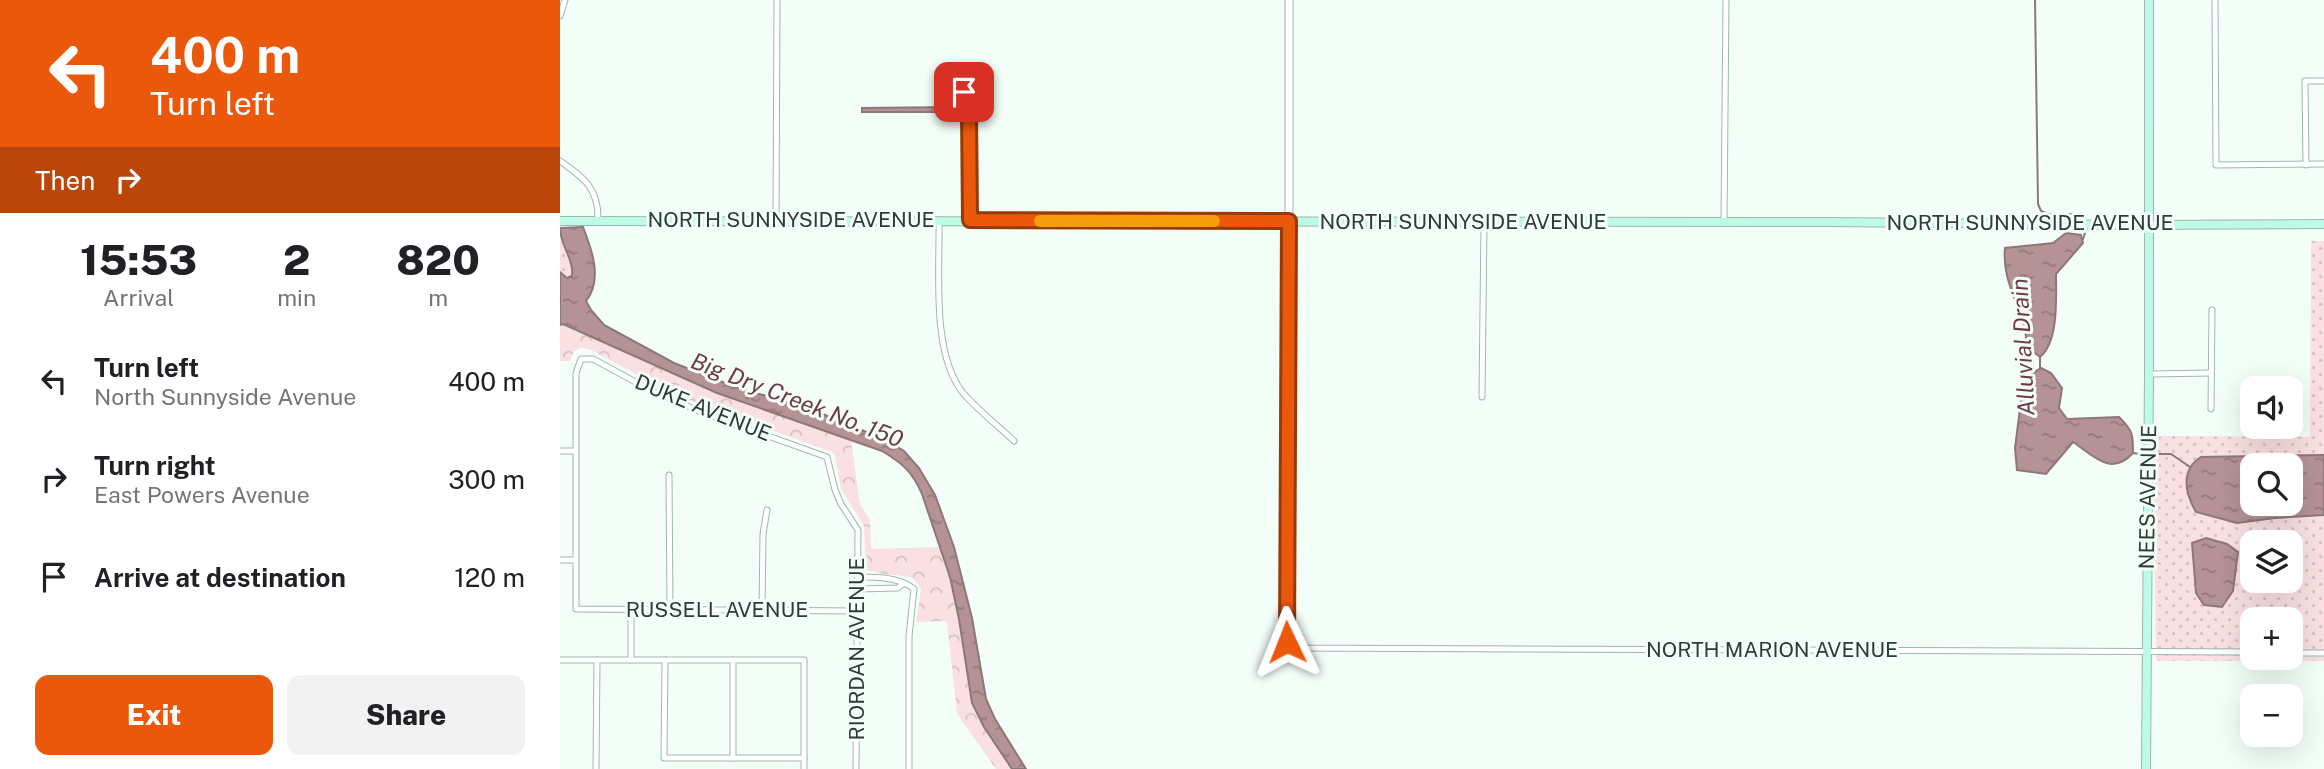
<!DOCTYPE html>
<html lang="en">
<head>
<meta charset="utf-8">
<style>
  body { margin:0; font-family:"Public Sans",sans-serif; background:#f2f2f2; color:#202124; height:100vh; display:flex; flex-direction:column; font-size:26px; white-space:nowrap }
  * { box-sizing:border-box; margin:0 }
  p { font-size:23px; color:#757577 }
  .icon { flex:none; width:38px; height:38px; fill:none; stroke:currentColor; stroke-width:2; stroke-linecap:round; stroke-linejoin:round }
  .map { position:relative; flex:1; overflow:hidden }
  .details { display:flex; flex-direction:column; background:#fff; width:560px }
  .details>* { flex:none }
  .top-card { background:#ea580c; color:#fff; overflow:hidden }
  .tools { position:absolute; left:1680px; top:376px; display:grid; gap:14px }
  .tools a { display:grid; place-items:center; width:63px; height:63px; border-radius:14px; background:#fff; box-shadow:0 7px 28px #0002; font-size:35px }
  .pin { position:absolute; display:grid; place-items:center; width:60px; height:60px; color:#fff; margin:-30px; border-radius:14px; box-shadow:0 4px 10px #0006 }
  .me { position:absolute; width:77px; margin:-38px; rotate:358deg; stroke-linejoin:round; filter:drop-shadow(0 0 5px #0008) }
  .turn { display:flex; align-items:center; gap:24px; height:147px; padding:0 35px; font-size:32px }
  .turn .icon { width:91px; height:91px; stroke-width:2.5 }
  .turn b { display:block; font-size:49px; line-height:60px }
  .then { display:flex; align-items:center; height:66px; padding:0 35px; background:#0003; gap:14px; font-size:26px }
  .eta { display:flex; justify-content:space-evenly; align-items:center; height:119px; text-align:center }
  .eta b { font-size:42px; font-weight:800; line-height:49px }
  .action { display:flex; gap:14px; margin-top:auto; padding:14px 35px }
  .action a { flex:1; height:80px; border-radius:14px; background:#ea580c; color:#fff; font-size:28px; font-weight:800; line-height:80px; text-align:center }
  .action a+a { background:#f2f2f2; color:#202124 }
  ul { padding:0; list-style:none }
  li { display:flex; align-items:center; gap:21px; height:98px; padding:0 35px }
  li div { flex:1 }
  li b { display:block; font-size:26px }
  li em { font-style:normal }
  main { display:flex; flex:1; min-height:0 }
  .map>svg:first-child { display:block }
  .grass { fill:url(#grass-dots); fill-rule:evenodd }
  .park { fill:url(#park-crowns) }
  .water { fill:url(#water-ripples); stroke:#8d7879; stroke-width:2; fill-rule:evenodd }
  .lines { fill:none; stroke-linecap:round; stroke-linejoin:round }
  .stream { stroke:#8d7879; stroke-width:2 }
  .minor-casing { stroke:#9cb8ab; stroke-width:7 }
  .tertiary-casing { stroke:#9cb8ab; stroke-width:9 }
  .secondary-casing { stroke:#9cb8ab; stroke-width:10 }
  .minor { stroke:#fff; stroke-width:5 }
  .tertiary { stroke:#fff; stroke-width:7 }
  .secondary { stroke:#bdfae8; stroke-width:8 }
  .route-casing { stroke:#983908; stroke-width:18 }
  .route { stroke:#ea580c; stroke-width:12 }
  .slow { stroke:#f59e0b; stroke-width:12 }
  .labels { text-anchor:middle; stroke-width:6; stroke-linejoin:round; paint-order:stroke }
  .street-label { font-size:21px; fill:#2f3b36; stroke:#f3fef9 }
  .water-label { font-size:23px; font-style:italic; fill:#6e3b43; stroke:#f3fef9 }
</style>
</head>
<body>
<main>
<section class="details">
<div class="top-card">
<div class="turn"><svg class="icon" aria-label="left" viewBox="0 0 24 24"><path d="M17 20v-9H6M10 6l-5 5 5 5"/></svg><div><b>400 m</b>Turn left</div></div>
<div class="then">Then<svg class="icon" aria-label="right" viewBox="0 0 24 24"><path d="M7 20v-9h11M14 6l5 5-5 5"/></svg></div>
</div>
<div class="eta">
<div><b>15:53</b><p>Arrival</p></div>
<div><b>2</b><p>min</p></div>
<div><b>820</b><p>m</p></div>
</div>
<ul>
<li><svg class="icon" aria-label="left" viewBox="0 0 24 24"><path d="M17 20v-9H6M10 6l-5 5 5 5"/></svg><div><b>Turn left</b><p>North Sunnyside Avenue</p></div><em>400 m</em></li>
<li><svg class="icon" aria-label="right" viewBox="0 0 24 24"><path d="M7 20v-9h11M14 6l5 5-5 5"/></svg><div><b>Turn right</b><p>East Powers Avenue</p></div><em>300 m</em></li>
<li><svg class="icon" aria-label="arrive" viewBox="0 0 24 24"><path d="M6 21V4h12l-3 4 3 4H6"/></svg><div><b>Arrive at destination</b></div><em>120 m</em></li>
</ul>
<div class="action"><a>Exit</a><a>Share</a></div>
</section>
<div class="map">
<svg width="1764" height="769" viewBox="0 0 1764 769">
  <defs>
    <pattern id="grass-dots" width="8" height="8" patternUnits="userSpaceOnUse" patternTransform="scale(1.75)"><rect width="8" height="8" fill="#fae0e3"/><path d="M2 2h.1M6 6h.1" fill="none" stroke="#d7c1c3" stroke-width="1.8" stroke-linecap="round"/></pattern>
    <pattern id="park-crowns" width="20" height="18" patternUnits="userSpaceOnUse" patternTransform="scale(1.75)"><rect width="20" height="18" fill="#fae0e3"/><path d="M2 6a3 3 0 1 1 6 0M12 15a3 3 0 1 1 6 0" fill="none" stroke="#d7c1c3"/></pattern>
    <pattern id="water-ripples" width="26" height="14" patternUnits="userSpaceOnUse" patternTransform="scale(1.75)"><rect width="26" height="14" fill="#b59296"/><path d="M2 4q2-2 4 0t4 0M15 11q2-2 4 0t4 0" fill="none" stroke="#94787b"/></pattern>
  </defs>
  <rect width="100%" height="100%" fill="#f3fef9"/>
  <g class="grass">
    <polygon points="0,238 11,261 12,277 7,279 0,272"/>
    <path d="M1751 241H1764V661H1596L1593 436 1750 437ZM1692 466H1731V504H1692ZM1692 542H1731V581H1692ZM1692 620H1731V658H1692Z"/>
  </g>
  <path class="park" d="M2 324 157 393 291 441 300 504 310 520 311 549 380 547 390 577 399 619 412 703 424 727 452 769H436L397 714 387 621 356 622 361 589 353 578C337 574 321 575 306 570L304 526 281 489 275 456 272 452 139 404 110 392 29 349 20 348 14 351 10 361H0V325Z"/>
  <g class="water">
    <polygon points="394,107 399,112 302,112 302,108"/>
    <path d="M23 227C32 250 43 280 26 301L31 310 44 325 114 363 178 388 243 406 326 440 344 451 359 468 375 495 394 547 412 618 426 699 435 719 466 769H452L424 727 412 703 399 619 390 577 362 494C352 471 342 463 322 451L157 393 3 324 0 325V272L7 278 12 276C14 258 0 246 0 228Z"/>
    <path d="M1506 233 1521 235 1523 243 1496 274C1496 298 1499 341 1480 357L1467 347C1466 340 1466 332 1464 325 1456 299 1442 276 1445 248L1493 243Z"/>
    <path d="M1481 368 1491 373 1502 388 1499 408 1507 419 1559 417C1573 431 1573 434 1573 453 1551 477 1534 456 1513 442L1486 474 1457 470 1455 448 1463 385 1467 377Z"/>
    <path d="M1764 455V515L1715 518 1677 523 1636 512C1625 493 1620 470 1641 457ZM1692 466H1731V504H1692Z"/>
    <polygon points="1646,538 1667,544 1678,552 1673,591 1662,607 1644,605 1636,593 1632,543"/>
  </g>
  <g class="lines">
    <g class="stream">
      <polyline points="1475,0 1478,204 1481,211 1488,214 1524,214 1526,217"/>
      <polyline points="1523,239 1526,230"/>
      <polyline points="1480,357 1480,369"/>
      <polyline points="1573,453 1579,454"/>
      <polyline points="1593,454 1611,454 1630,467"/>
    </g>
    <g class="minor-casing">
      <g id="minor">
        <polyline points="1655,0 1656,165 1764,164"/>
        <polyline points="0,16 5,0"/>
        <polyline points="404,92 409,111 410,220"/>
        <path d="M0 161C24 178 39 188 38 221"/>
        <polyline points="1746,165 1745,81 1764,81"/>
        <polyline points="216,220 217,0"/>
        <path d="M379 220C380 271 371 353 403 393 418 410 437 425 454 441"/>
        <polyline points="729,221 726,606 728,642 732,648 1692,652"/>
        <polyline points="1164,222 1166,0"/>
        <polyline points="1589,374 1651,373"/>
        <polyline points="922,397 924,222"/>
        <polyline points="1651,409 1652,310"/>
        <polyline points="0,451 15,451"/>
        <polyline points="109,475 110,610"/>
        <polyline points="0,560 15,560"/>
        <path d="M298 577C316 577 340 577 354 589L349 636V769"/>
        <polyline points="298,589 338,588 343,584"/>
        <polyline points="202,610 203,534 207,510"/>
        <polyline points="1731,653 1764,653"/>
        <polyline points="0,660 244,660 244,769"/>
        <polyline points="71,660 71,610"/>
        <polyline points="105,660 104,758 244,758"/>
        <polyline points="173,758 173,660"/>
        <polyline points="36,769 37,660"/>
        <polyline points="296,769 298,530 281,504 275,490 267,457 146,414 94,392 33,359 21,359 16,373 16,609 298,611"/>
      </g>
    </g>
    <g class="tertiary-casing">
      <polyline id="tertiary" points="729,0 729,221"/>
    </g>
    <g class="secondary-casing">
      <g id="secondary">
        <polyline points="0,221 1268,222 1578,225 1764,224"/>
        <polyline points="1586,769 1589,374 1589,0"/>
      </g>
    </g>
    <use href="#minor" class="minor"/>
    <use href="#tertiary" class="tertiary"/>
    <use href="#secondary" class="secondary"/>
  </g>
  <g class="lines">
    <g class="route-casing">
      <polyline id="route" points="404,92 409,111 410,220 729,221 727,642"/>
    </g>
    <use href="#route" class="route"/>
    <polyline class="slow" points="480,221 654,221"/>
  </g>
  <g class="labels">
    <g class="street-label">
      <text x="231" y="227">NORTH SUNNYSIDE AVENUE</text>
      <text x="903" y="229">NORTH SUNNYSIDE AVENUE</text>
      <text x="1470" y="230">NORTH SUNNYSIDE AVENUE</text>
      <text transform="translate(143 408) rotate(22)" y="7">DUKE AVENUE</text>
      <text transform="translate(1588 497) rotate(-89)" y="7">NEES AVENUE</text>
      <text x="157" y="617">RUSSELL AVENUE</text>
      <text transform="translate(297 649) rotate(-90)" y="7">RIORDAN AVENUE</text>
      <text x="1212" y="657">NORTH MARION AVENUE</text>
    </g>
    <g class="water-label">
      <text transform="translate(1463 347) rotate(-93)" y="8">Alluvial Drain</text>
      <text transform="translate(237 400) rotate(21)" y="8">Big Dry Creek No. 150</text>
    </g>
  </g>
</svg>
<div class="tools">
<a><svg class="icon" aria-label="sound" viewBox="0 0 24 24"><path d="M4 9h4l5-4v14l-5-4H4zM17 9q2 3 0 6"/></svg></a>
<a><svg class="icon" aria-label="search" viewBox="0 0 24 24"><circle cx="10" cy="10" r="6"/><path d="M15 15l6 6"/></svg></a>
<a><svg class="icon" aria-label="layers" viewBox="0 0 24 24"><path d="M12 4l9 5-9 5-9-5zM3 14l9 5 9-5"/></svg></a>
<a>+</a>
<a>−</a>
</div>
<div class="pin" style="left:404px;top:92px;background:#d93025"><svg class="icon" aria-label="arrive" viewBox="0 0 24 24"><path d="M6 21V4h12l-3 4 3 4H6"/></svg></div>
<svg class="me" style="left:727px;top:642px" viewBox="-20 -20 40 40"><path d="M0-17L14 15 0 8-14 15z" fill="#ea580c" stroke="#fff" stroke-width="4"/></svg>
</div>
</main>
</body>
</html>
